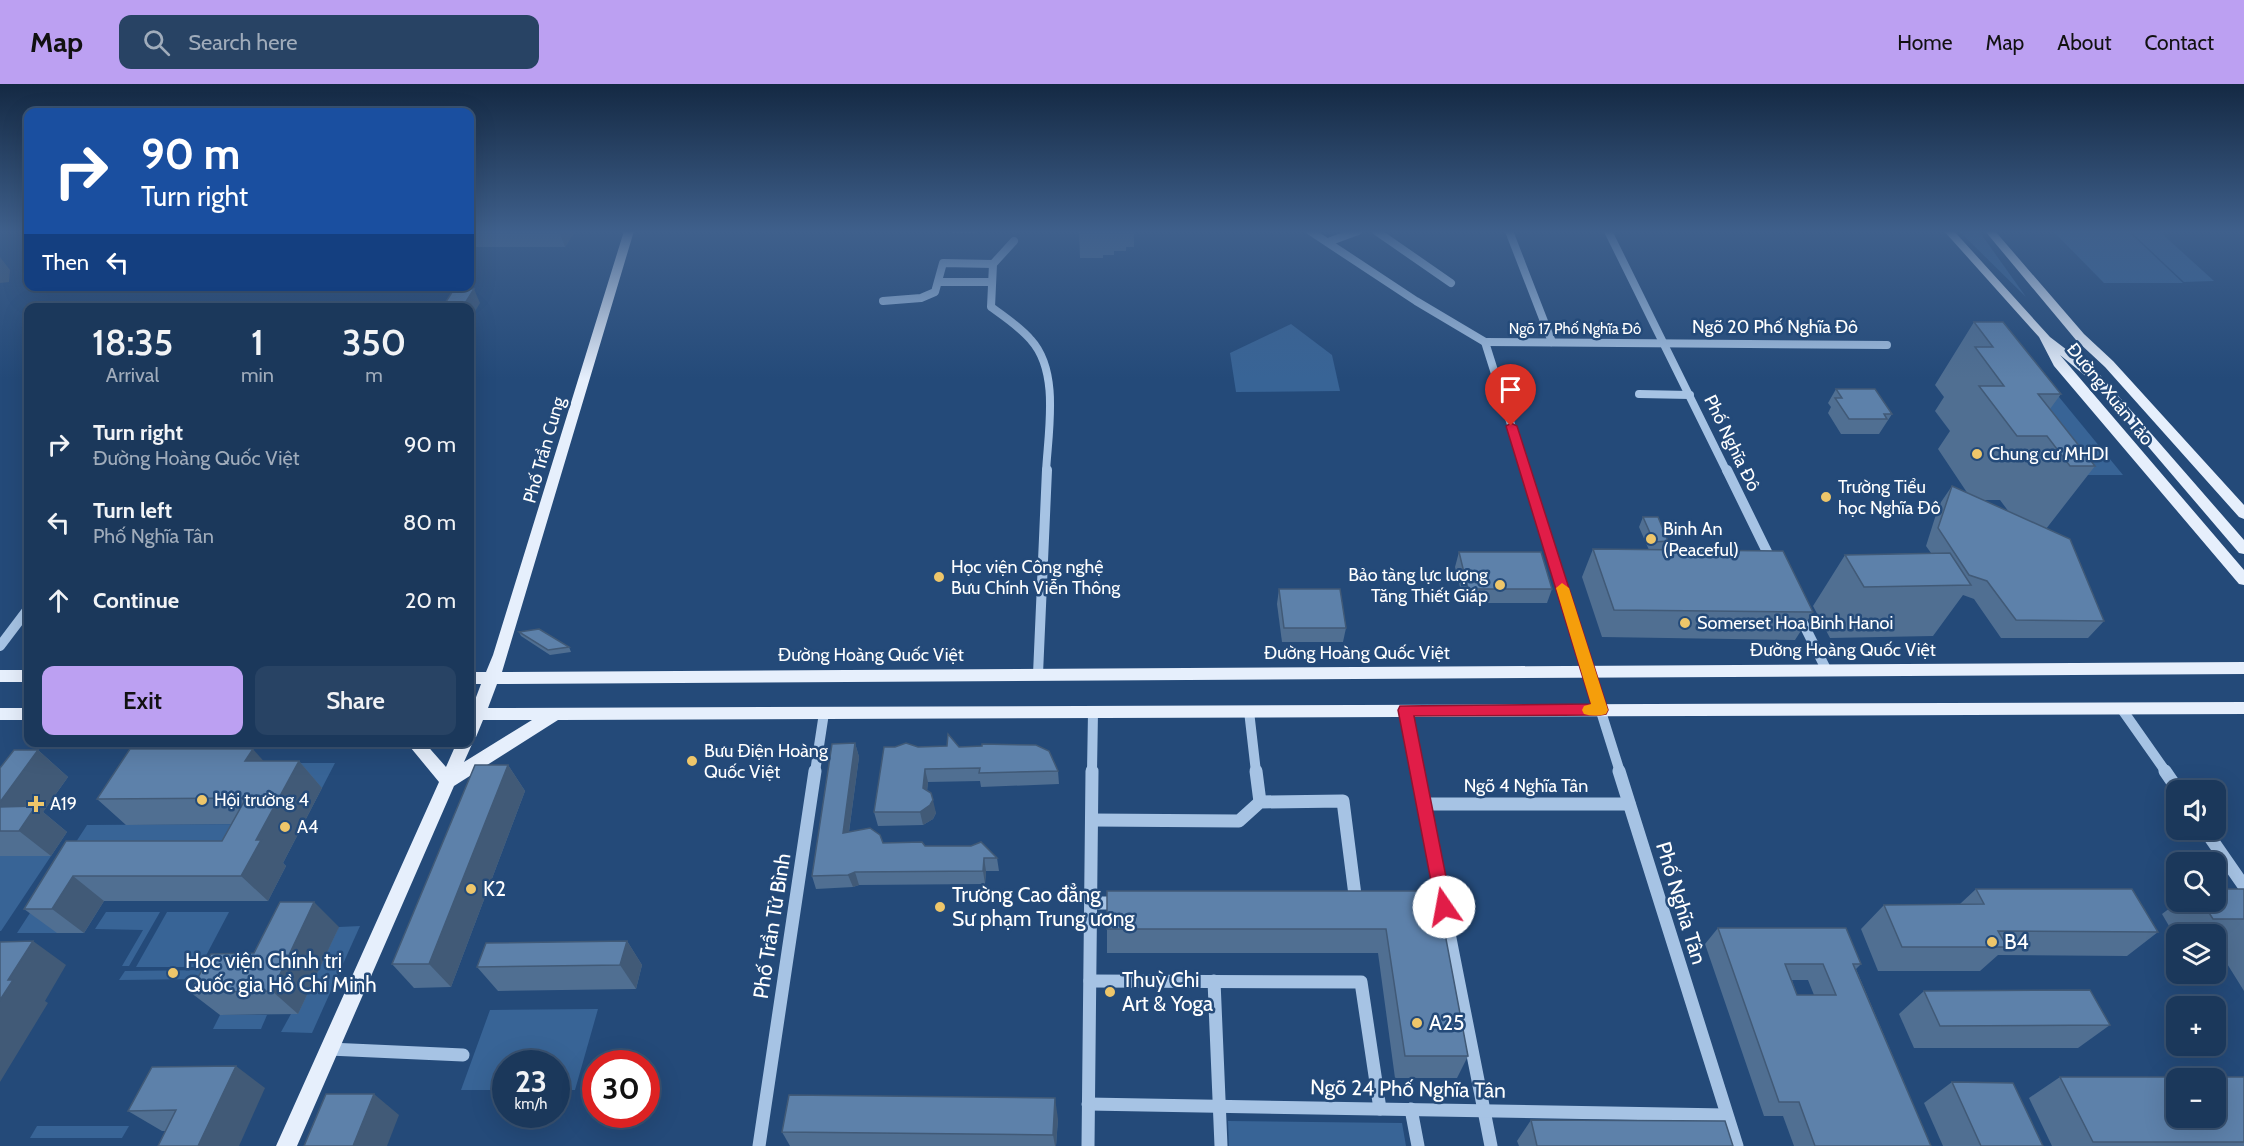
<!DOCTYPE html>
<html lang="en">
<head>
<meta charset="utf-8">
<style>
  body { margin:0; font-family:Cabin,sans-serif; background:#284364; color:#f1f3f6; height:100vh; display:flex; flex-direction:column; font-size:22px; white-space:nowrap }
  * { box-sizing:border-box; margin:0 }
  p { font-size:20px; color:#a0acbb }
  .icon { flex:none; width:33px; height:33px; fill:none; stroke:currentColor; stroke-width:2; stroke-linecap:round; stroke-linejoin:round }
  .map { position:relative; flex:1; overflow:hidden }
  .sheet { position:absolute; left:24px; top:219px; width:450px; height:444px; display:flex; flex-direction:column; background:#1b385b; border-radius:12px; box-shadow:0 6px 24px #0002,0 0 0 2px #395271 }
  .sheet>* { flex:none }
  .banner { position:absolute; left:24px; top:24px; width:450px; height:183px; border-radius:12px; box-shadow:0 6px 24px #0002,0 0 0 2px #395271; background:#1a4fa0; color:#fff; overflow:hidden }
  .fabs { position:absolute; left:2166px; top:696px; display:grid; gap:12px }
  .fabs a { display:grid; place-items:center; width:60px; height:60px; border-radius:12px; background:#1b385b; box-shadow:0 6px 24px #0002,0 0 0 2px #395271; font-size:30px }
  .speed { position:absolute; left:492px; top:966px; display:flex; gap:12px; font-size:30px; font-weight:700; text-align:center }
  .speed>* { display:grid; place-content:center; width:78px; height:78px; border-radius:50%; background:#1b385b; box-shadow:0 6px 24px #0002,0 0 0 2px #395271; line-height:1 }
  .speed small { font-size:15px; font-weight:400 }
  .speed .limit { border:9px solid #d22; background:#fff; color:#111 }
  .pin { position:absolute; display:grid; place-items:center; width:51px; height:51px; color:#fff; margin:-62px -26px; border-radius:50% 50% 50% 0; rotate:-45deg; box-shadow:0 0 6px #0007 }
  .pin .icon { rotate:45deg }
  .me { position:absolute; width:66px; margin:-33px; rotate:348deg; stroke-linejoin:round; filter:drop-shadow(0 0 4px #0008) }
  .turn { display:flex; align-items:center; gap:21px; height:126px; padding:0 18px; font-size:27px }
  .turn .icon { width:78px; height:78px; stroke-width:2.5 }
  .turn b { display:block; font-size:42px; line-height:51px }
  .then { display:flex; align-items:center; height:57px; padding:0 18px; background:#0003; gap:12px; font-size:22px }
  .eta { display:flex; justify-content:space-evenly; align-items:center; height:102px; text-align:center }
  .eta b { font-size:36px; font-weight:600; line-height:42px }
  .primary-button { display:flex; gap:12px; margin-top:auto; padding:12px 18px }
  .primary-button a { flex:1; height:69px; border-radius:12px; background:#bca0f2; color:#111; font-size:24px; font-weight:600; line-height:69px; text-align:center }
  .primary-button a+a { background:#284364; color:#f1f3f6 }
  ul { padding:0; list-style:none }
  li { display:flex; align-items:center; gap:18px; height:78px; padding:0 18px }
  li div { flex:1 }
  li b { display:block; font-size:22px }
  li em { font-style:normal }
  header { display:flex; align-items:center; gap:36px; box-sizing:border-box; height:84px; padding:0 30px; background:#bca0f2; color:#111 }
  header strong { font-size:28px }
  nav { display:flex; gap:33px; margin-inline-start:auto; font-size:21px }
  .search { width:420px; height:54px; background:#284364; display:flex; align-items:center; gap:15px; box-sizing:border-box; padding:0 21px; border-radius:12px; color:#a0acbb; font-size:22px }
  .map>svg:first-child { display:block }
  .green { fill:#386496 }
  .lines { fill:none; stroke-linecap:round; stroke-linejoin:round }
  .minor-far2 { stroke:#a6c3e4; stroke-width:8 }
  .minor-far1 { stroke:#a6c3e4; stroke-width:10 }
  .minor { stroke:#a6c3e4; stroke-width:13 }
  .major { fill:#e6effc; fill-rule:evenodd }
  .wall { fill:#506f92; fill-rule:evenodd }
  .shaded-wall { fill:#415a77 }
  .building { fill:#5d81aa; stroke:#415a77; stroke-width:1.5; fill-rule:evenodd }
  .route { fill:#e11d48; stroke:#92132f; stroke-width:1.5 }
  .slow { fill:#f59e0b }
  .poi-dot { fill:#eec66a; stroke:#244a79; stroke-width:2 }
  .labels { text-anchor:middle; stroke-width:5; stroke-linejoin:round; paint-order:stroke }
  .far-street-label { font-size:15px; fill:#fff; stroke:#244a79 }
  .street-label { font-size:18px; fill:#fff; stroke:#244a79 }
  .poi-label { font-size:18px; fill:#fff; stroke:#244a79; text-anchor:start }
  .near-poi-label { font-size:21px; fill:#fff; stroke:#244a79; text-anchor:start }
  .near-street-label { font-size:21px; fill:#fff; stroke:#244a79 }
</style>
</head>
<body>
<header>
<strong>Map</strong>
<div class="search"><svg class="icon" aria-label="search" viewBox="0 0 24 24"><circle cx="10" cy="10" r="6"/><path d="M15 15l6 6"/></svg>Search here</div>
<nav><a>Home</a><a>Map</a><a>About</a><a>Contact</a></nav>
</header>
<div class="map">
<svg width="2244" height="1062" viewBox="0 0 2244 1062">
  <rect width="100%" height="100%" fill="#244a79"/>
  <g class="green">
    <polygon points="1959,147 1979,147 2026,213"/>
    <polygon points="2053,147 2128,147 2183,199 2104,199"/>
    <polygon points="2130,147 2159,147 2214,197 2184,198"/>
    <polygon points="1291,240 1332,271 1340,307 1236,308 1230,269"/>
    <polygon points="2036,285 2123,391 2056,391"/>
    <polygon points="283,679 335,679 322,704 248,782 97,782 57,849 17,849 87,741 249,740"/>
    <polygon points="0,772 51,772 1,847 0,847"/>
    <polygon points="106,828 160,828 129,882 122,882 143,846 95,845"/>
    <polygon points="167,828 229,828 200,883 136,883"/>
    <polygon points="360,842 312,949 281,948 339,843"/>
    <polygon points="209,886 204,895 119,896 125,887"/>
    <polygon points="598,925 575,1006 557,1006 556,980 506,980 505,1006 461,1006 490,926"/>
    <polygon points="220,931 267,931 261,945 213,945"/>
    <polygon points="1228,1037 1402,1039 1406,1062 1229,1062"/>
    <polygon points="37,1042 129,1042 122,1054 30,1054"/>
  </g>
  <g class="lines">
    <g class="minor-far2">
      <polyline points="1310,147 1416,217 1485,258 1526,388"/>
      <polyline points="1376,147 1451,199"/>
      <polyline points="1509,147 1552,258"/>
      <polyline points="1608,147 1727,388"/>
      <path d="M1014 157 993 180 991 223C1005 233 1020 243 1031 256 1060 288 1048 348 1046 388"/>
      <polyline points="1328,158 1358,147"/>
      <polyline points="939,198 992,198"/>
      <polyline points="883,217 921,214 935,208 943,179 993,180"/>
      <polyline points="1485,258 1887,261"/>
      <polyline points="1639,310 1690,311"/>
    </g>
    <g class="minor-far1">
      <polyline points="1525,386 1620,688"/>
      <polyline points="1727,386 1772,478"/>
      <polyline points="1798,529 1826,585"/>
      <polyline points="0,562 28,525"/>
      <polyline points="1038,590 1047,386"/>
      <polyline points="2121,624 2166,688"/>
      <polyline points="1405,626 1417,688"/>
      <polyline points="1249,627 1256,688"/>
      <polyline points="815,688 824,629"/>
      <polyline points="1092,688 1093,628"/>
    </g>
    <g class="minor">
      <polyline points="1256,687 1260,718"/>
      <polyline points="1417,687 1491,1062"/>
      <polyline points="1619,687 1737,1062"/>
      <polyline points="2165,687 2178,706"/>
      <polyline points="1423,720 1629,720"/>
      <polyline points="1092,736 1239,737 1260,718 1343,717 1356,819"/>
      <polyline points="2205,746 2244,802"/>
      <polyline points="1091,819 1120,819"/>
      <polyline points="1090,897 1361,898 1380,1025"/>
      <polyline points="1214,897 1221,1062"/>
      <polyline points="329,965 463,971"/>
      <polyline points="1088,1020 1726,1031"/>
      <polyline points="1411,1025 1418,1062"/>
      <polyline points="759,1062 815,687"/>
      <polyline points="1088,1062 1092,687"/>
    </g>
    <g class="major">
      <path d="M624 147H634L502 588 2244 578V590L497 600 488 624 2244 618V630L558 636 454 702 297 1062H276L439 698 406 658H424L446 683 457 658H470V624H472L481 600H470V588H486L493 571ZM483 636H532L464 678 473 658 471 654 476 653Z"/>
      <polygon points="1944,147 1954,147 2050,253 2101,292 2244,456 2244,470 2239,469 2093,298 2060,271 2244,486 2244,501 2239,500 2054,282 2039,253"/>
      <polygon points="1985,147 1995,147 2084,250 2113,277 2244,421 2244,435 2239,433 2105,283 2076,256"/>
      <rect x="0" y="586" width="28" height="12"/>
      <rect x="0" y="624" width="28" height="12"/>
    </g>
  </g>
  <g class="wall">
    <polygon points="470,147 575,147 565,163 470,163"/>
    <polygon points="953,147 976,147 975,149 953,149"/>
    <polygon points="1079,147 1134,147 1134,163 1126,163 1126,167 1114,167 1114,171 1103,171 1103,174 1080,174"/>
    <path d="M1974 238 2061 310 2050 325 2095 382 2046 445 2104 537 2088 554H2001L1974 515 1963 511 1933 552 1830 554 1813 522 1845 471 1931 469 1926 462 1939 421 1952 402 1968 410 1938 365 1950 347 1935 327 1944 313 1935 301ZM1982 416H2000L2009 428Z"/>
    <polygon points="1836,305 1892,330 1879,350 1841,350 1828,329 1831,323 1828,319"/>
    <polygon points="1643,433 1668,457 1664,466 1813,528 1795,556 1602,553 1582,493 1593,465 1649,466 1639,443"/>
    <polygon points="1459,468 1552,505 1547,519 1464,519 1455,483"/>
    <polygon points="1279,505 1346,544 1343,558 1282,558 1277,520"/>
    <polygon points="519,548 569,563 571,568 550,571 521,552"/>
    <polygon points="855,659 859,673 849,748 883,759 925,762 997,774 999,787 986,787 985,800 859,801 853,803 816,805 812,792"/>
    <polygon points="918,663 959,663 1058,687 1059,700 981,703 980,697 928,698 927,707 936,729 933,735 923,741 878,742 874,728"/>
    <polygon points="38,666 68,693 43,728 67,748 51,772 0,772 0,684"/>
    <polygon points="264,677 299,677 322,704 283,779 286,782 268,817 104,817 84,849 57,849 24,825 66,757 222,757 231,740 126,741 97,715"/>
    <polygon points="508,681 525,707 451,903 414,904 392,880"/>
    <polygon points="1976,805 2158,848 2127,872 1998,871 1980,887 1878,887 1861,845 1884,821 1960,820"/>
    <polygon points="2244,805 2244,907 2216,862 2216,850 2176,850 2176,854 2162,830 2178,818 2216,818"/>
    <polygon points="1437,807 1468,972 1457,994 1395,994 1378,869 1107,869 1107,845"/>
    <polygon points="339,843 298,930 220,931 190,908 254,869"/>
    <path d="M1718 844 1861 880 1856 885 1931 1062H1794L1783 1032H1764L1705 860ZM1792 896H1808L1814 911H1797Z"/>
    <polygon points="627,857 642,881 636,905 498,907 477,883"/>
    <polygon points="1924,907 2110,941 2078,964 1914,964 1899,930"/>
    <polygon points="2060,993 2244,993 2244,1062 2052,1062 2029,1014"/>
    <polygon points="1952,998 2043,1062 1943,1062 1924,1019"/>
    <polygon points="265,1004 165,1047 162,1047 128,1027"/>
    <polygon points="1058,1035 1056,1062 790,1062 782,1048"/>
    <polygon points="1531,1036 1733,1062 1519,1062 1517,1057"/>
  </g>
  <g class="shaded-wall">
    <polygon points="559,147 575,147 565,163"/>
    <polygon points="0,173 10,186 9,198 0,199"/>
    <polygon points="474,205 480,219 470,236 470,224 462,224"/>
    <polygon points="855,659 859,673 847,762 843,749"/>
    <polygon points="253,665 276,691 245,677"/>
    <polygon points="38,666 68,693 43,728 67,748 51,772 19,747 0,725 0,718"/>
    <polygon points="299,677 322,704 283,779 286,782 268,817 241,792 256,756"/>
    <polygon points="508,681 525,707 451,903 429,880"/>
    <polygon points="925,685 928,698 926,717 923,704"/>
    <polygon points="933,716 936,729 933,735 923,741 920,728"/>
    <polygon points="984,774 986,787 985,800 983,787"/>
    <polygon points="855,788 859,801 853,803 848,791"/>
    <polygon points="73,792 104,817 84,849 52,825"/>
    <polygon points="314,818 339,843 298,930 272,907"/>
    <polygon points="33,857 66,881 45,917 48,919 0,998 0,916 8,896"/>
    <polygon points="627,857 642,881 636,905 620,881"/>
    <polygon points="236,982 265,1004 239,1062 198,1062"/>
    <polygon points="374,1010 399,1031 387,1062 353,1062"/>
    <polygon points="1055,1014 1058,1035 1056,1062 1055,1062 1053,1051"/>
  </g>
  <g class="building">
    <polygon points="454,205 474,205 462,224 442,224"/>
    <polygon points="1974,238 2003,238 2061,310 2038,310 2095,382 2070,382 2047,352 2017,352 1979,302 2004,302 1975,263 1993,263"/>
    <polygon points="1836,305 1875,305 1892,330 1884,330 1887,335 1849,335 1835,314 1842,314"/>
    <polygon points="1952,402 2070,455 2104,537 2016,536 1987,497 1969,491 1938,444"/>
    <polygon points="1643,433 1658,433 1668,457 1654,458"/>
    <polygon points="1593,465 1783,467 1813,528 1614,526"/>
    <polygon points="1459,468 1541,468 1552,505 1468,505"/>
    <polygon points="1950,469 1971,501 1864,503 1845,471"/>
    <polygon points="1279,505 1340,505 1346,544 1284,544"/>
    <polygon points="539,545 569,563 548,566 519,548"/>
    <polygon points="948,650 959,663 982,662 982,660 1036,661 1049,667 1058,687 979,689 980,684 925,685 923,704 931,709 933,716 930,721 920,728 874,728 884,663 895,663 906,659 918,663 947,662"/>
    <polygon points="855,659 843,749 870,744 880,751 883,759 922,758 925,762 971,762 981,758 997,774 984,774 983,787 855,788 848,791 812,792 832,660"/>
    <polygon points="130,665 253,665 245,677 299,677 256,756 261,756 241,792 73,792 52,825 24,825 66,757 222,757 246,714 97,715"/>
    <polygon points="14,666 38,666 0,718 0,684"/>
    <polygon points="475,681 508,681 429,880 392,880"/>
    <polygon points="36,722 19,747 0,747 0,723"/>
    <polygon points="1976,805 2132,805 2158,848 1998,847 2007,863 1902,863 1884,821 1984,820"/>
    <polygon points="2216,805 2244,805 2244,835 2213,835 2202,818 2216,818"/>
    <polygon points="1107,807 1437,807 1468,972 1405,972 1386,845 1107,845"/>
    <polygon points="280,818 314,818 272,907 190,908 211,870 254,869"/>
    <path d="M1718 844H1846L1861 880H1853L1931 1062H1815L1799 1018H1779ZM1785 880H1823L1836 911H1797Z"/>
    <polygon points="33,857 8,896 13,896 0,916 0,858"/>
    <polygon points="627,857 620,881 477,883 486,859"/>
    <polygon points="2090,906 2110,941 1940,942 1924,907"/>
    <polygon points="236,982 198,1062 158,1062 176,1026 128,1027 152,983"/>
    <path d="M2060 993H2244V1058H2093ZM2176 994H2216V1034H2176Z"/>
    <polygon points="1952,998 2013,999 2043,1062 1981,1062"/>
    <polygon points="326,1010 374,1010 353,1062 304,1062"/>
    <polygon points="789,1011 1055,1014 1053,1051 782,1048"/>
    <polygon points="1531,1036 1725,1037 1733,1062 1537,1062"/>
  </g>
  <linearGradient id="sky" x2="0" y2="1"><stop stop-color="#142943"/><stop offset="0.5" stop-color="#3f608c"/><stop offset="1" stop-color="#3f608c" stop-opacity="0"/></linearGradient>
  <rect width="2244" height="295" fill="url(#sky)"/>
  <polygon class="route" points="1511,339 1517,342 1608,626 1606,630 1600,631 1414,632 1452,823 1450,828 1444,831 1438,828 1436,823 1398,626 1400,622 1591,620 1506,342"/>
  <path class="slow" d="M1562 499 1569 504 1608 626 1606 630C1598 632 1591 632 1584 630L1582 626 1584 622 1591 620 1556 504Z"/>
  <g class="poi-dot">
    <circle cx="1977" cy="370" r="6"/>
    <circle cx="1826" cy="413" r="6"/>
    <circle cx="1651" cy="455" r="6"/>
    <circle cx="939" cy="493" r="6"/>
    <circle cx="1500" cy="501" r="6"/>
    <circle cx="1685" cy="539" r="6"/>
    <circle cx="692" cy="677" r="6"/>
    <circle cx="202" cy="716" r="6"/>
    <path d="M33 711h6v6h6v6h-6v6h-6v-6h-6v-6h6z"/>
    <circle cx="285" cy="743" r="6"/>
    <circle cx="471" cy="805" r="6"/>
    <circle cx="940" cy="823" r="6"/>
    <circle cx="1992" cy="858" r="6"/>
    <circle cx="173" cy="889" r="6"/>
    <circle cx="1110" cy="908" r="6"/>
    <circle cx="1417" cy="939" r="6"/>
  </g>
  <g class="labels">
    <g class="far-street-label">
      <text x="1575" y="250">Ngõ 17 Phố Nghĩa Đô</text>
    </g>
    <g class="street-label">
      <text x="1775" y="249">Ngõ 20 Phố Nghĩa Đô</text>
      <text transform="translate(2110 310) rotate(51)" y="6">Đường Xuân Tảo</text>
      <text transform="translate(1732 359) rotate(64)" y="6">Phố Nghĩa Đô</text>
      <text transform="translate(544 366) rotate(-74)" y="6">Phố Trần Cung</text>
      <text x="1843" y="572">Đường Hoàng Quốc Việt</text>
      <text x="1357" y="575">Đường Hoàng Quốc Việt</text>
      <text x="871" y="577">Đường Hoàng Quốc Việt</text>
      <text x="1526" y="708">Ngõ 4 Nghĩa Tân</text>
    </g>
    <g class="poi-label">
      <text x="1989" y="376">Chung cư MHDI</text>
      <text x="1838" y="409">Trường Tiểu<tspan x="1838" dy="21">học Nghĩa Đô</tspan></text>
      <text x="1663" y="451">Binh An<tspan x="1663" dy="21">(Peaceful)</tspan></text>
      <text x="951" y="489">Học viện Công nghệ<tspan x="951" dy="21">Bưu Chính Viễn Thông</tspan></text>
      <text x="1488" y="497" text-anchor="end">Bảo tàng lực lượng<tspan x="1488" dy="21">Tăng Thiết Giáp</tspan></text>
      <text x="1697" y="545">Somerset Hoa Binh Hanoi</text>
      <text x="704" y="673">Bưu Điện Hoàng<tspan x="704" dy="21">Quốc Việt</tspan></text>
      <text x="214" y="722">Hội trường 4</text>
      <text x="50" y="726">A19</text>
      <text x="297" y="749">A4</text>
    </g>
    <g class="near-poi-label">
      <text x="483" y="812">K2</text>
      <text x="952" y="818">Trường Cao đẳng<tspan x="952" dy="24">Sư phạm Trung ương</tspan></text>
      <text x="2004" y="865">B4</text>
      <text x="185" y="884">Học viện Chính trị<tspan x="185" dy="24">Quốc gia Hồ Chí Minh</tspan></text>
      <text x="1122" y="903">Thuỳ Chi<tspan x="1122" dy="24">Art &amp; Yoga</tspan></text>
      <text x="1429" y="946">A25</text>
    </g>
    <g class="near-street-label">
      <text transform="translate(1681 819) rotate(73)" y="7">Phố Nghĩa Tân</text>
      <text transform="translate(772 842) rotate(-81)" y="7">Phố Trần Tử Bình</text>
      <text transform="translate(1408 1005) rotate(1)" y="7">Ngõ 24 Phố Nghĩa Tân</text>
    </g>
  </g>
</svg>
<div class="fabs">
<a><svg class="icon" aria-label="sound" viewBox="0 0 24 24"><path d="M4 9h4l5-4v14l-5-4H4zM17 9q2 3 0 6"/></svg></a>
<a><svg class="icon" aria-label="search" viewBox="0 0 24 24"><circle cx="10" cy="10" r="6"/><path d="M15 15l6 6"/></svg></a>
<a><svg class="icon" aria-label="layers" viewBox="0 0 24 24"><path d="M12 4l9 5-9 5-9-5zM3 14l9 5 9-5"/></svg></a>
<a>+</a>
<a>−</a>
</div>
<div class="speed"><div>23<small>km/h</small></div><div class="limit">30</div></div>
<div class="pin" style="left:1511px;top:342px;background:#d93025"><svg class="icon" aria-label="arrive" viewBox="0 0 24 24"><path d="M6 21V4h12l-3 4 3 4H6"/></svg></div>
<svg class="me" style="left:1444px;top:823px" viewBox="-20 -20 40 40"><circle r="19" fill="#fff"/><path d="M0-13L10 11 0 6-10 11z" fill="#e11d48"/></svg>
<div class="banner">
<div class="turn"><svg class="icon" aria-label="right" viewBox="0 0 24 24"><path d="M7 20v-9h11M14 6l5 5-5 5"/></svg><div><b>90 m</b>Turn right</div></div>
<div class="then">Then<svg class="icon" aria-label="left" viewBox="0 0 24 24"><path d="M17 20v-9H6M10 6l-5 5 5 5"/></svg></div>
</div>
<section class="sheet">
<div class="eta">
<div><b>18:35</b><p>Arrival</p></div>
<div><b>1</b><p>min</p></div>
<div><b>350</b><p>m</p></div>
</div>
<ul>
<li><svg class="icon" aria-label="right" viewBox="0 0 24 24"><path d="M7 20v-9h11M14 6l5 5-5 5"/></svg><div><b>Turn right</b><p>Đường Hoàng Quốc Việt</p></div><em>90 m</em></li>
<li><svg class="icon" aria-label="left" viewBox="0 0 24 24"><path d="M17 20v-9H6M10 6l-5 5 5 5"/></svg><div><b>Turn left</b><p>Phố Nghĩa Tân</p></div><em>80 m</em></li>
<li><svg class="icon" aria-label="ahead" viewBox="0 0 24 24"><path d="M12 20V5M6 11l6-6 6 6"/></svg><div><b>Continue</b></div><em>20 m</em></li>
</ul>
<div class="primary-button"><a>Exit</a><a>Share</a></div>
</section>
</div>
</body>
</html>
